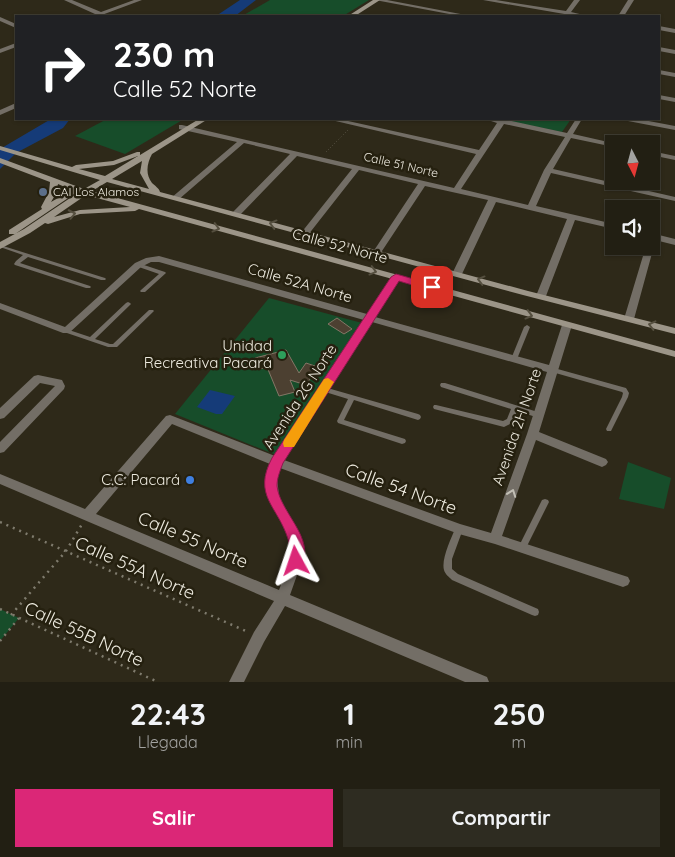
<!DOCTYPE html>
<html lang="es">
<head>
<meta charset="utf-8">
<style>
  body { margin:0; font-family:Quicksand,sans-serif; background:#2e2c21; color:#f1f3f6; height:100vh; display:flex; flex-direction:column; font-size:19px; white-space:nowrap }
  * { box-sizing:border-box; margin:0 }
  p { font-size:16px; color:#a2a2a0 }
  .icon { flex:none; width:28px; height:28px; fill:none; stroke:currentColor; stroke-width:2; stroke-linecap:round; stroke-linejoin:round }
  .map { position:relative; height:682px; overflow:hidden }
  .details { display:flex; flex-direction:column; background:#221f13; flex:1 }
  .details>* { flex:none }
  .hud { position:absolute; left:15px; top:15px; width:645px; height:105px; border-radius:0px; box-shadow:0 1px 4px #0004,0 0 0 1px #3f3d33; background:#202124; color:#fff; overflow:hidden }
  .needle { width:32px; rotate:174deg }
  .fabs { position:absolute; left:605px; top:135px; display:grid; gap:10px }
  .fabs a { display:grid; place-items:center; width:55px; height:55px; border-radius:0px; background:#221f13; box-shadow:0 1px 4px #0004,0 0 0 1px #3f3d33; font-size:25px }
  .pin { position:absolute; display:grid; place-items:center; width:42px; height:42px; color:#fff; margin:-21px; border-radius:10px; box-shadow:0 2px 8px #0006 }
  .me { position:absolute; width:55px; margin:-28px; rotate:355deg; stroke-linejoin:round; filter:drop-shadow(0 0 4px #0008) }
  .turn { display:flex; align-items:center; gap:18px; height:105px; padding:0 15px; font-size:22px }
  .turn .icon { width:65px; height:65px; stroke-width:2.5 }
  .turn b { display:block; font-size:35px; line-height:42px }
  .eta { display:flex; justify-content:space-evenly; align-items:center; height:85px; text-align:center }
  .eta b { font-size:30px; font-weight:800; line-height:35px }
  .primary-button { display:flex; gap:10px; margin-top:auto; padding:10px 15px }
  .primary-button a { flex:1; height:58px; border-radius:0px; background:#db2777; color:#fff; font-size:20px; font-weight:800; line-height:58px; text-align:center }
  .primary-button a+a { background:#2e2c21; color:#f1f3f6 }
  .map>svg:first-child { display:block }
  .green { fill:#174d2a }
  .water { fill:#153b78 }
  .building { fill:#4c4031; stroke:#847666 }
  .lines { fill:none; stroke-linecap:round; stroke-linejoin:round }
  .path-far1 { stroke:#7f7b6d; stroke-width:1; stroke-dasharray:0.5 2.5; stroke-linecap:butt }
  .path { stroke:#7f7b6d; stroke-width:2.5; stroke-dasharray:2 5; stroke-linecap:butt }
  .lane { fill:#736e66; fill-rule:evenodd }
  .street { fill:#736e66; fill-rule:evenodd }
  .secondary { fill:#9c9588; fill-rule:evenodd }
  .oneway { stroke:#554f3f }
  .oneway2 { stroke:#c2bfb5 }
  .route { fill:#db2777; stroke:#8e194d }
  .slow { fill:#f59e0b }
  .service-dot { fill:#5c6f8a; stroke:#25200f; stroke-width:2 }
  .leisure-dot { fill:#2e9e5b; stroke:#25200f; stroke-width:2 }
  .shop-dot { fill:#3f7fe0; stroke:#25200f; stroke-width:2 }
  .labels { text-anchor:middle; stroke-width:5; stroke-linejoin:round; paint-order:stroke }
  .far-street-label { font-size:12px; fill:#edeadf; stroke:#25200f }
  .far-poi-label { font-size:12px; fill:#edeadf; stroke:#25200f; text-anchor:start }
  .street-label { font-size:15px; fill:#edeadf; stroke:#25200f }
  .poi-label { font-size:15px; fill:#edeadf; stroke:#25200f; text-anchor:end }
  .near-street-label { font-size:18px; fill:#edeadf; stroke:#25200f }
</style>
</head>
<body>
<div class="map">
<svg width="675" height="682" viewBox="0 0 675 682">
  <rect width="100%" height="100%" fill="#2e2919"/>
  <g class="green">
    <polygon points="270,0 369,0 343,16 242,16"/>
    <polygon points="107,119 184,119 125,154 75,136"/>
    <polygon points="498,119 571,119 562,132"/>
    <polygon points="269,298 362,323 276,455 175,414"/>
    <polygon points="628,462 671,478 664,509 619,499"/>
    <polygon points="0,609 19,618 0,641"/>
  </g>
  <g class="water">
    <polygon points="240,0 256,0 235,16 216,16"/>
    <polygon points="51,119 70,119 63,128 16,153 0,169 0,149"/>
    <polygon points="210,390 235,396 222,414 216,414 197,407"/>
  </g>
  <g class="building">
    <polygon points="337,318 352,329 344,334 328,324"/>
    <polygon points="286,350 299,373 306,363 318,367 306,385 290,380 295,392 279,396 267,367 260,369 255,358"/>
  </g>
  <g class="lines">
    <g class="path-far1">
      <polyline points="593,15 600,16"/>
      <polyline points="326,152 349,129"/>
    </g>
    <g class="path">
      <polyline points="0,522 248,632"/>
      <polyline points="0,609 158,682"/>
      <polyline points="11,615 66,551 82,524"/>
      <polyline points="0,641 19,618"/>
    </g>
    <g class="lane">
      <polygon points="42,15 46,16 41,16"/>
      <polygon points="0,245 105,278 106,279 105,280 101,280 28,257 20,263 90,286 91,287 90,288 86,288 15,265 14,264 16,261 23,255 0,247"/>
      <polygon points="138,263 165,272 166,273 145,292 141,292 140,291 141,290 159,274 136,266 135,265 136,264"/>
      <polygon points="128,302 130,303 131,304 130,305 95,339 110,344 113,344 149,310 153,310 154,311 117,347 108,347 64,332 63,331 66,329 90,337 126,303"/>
      <polygon points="527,325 530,327 517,359 516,361 512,361 511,359 524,327"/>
      <polygon points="552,368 554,368 626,388 629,393 628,397 611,431 607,431 606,429 622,397 623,393 622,392 552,372 551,370"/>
      <polygon points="441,383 445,383 541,413 542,415 541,417 539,418 517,411 512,423 504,427 434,409 433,407 434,405 436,405 503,421 507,419 511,409 441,387 440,385"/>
      <polygon points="322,387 324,387 418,414 420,415 421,417 420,419 418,420 354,400 344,420 405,439 406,441 405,443 402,444 338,423 337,421 348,399 322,391 321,389"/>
      <polygon points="545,499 548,500 549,502 525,550 522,551 519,550 518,548 542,500"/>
      <path d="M459 526 462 527 463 529 452 559V569L458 574 538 609 539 612 538 615 535 616 532 615 452 580C449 577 445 574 444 570 441 559 451 539 455 529L456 527Z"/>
    </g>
    <g class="street">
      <polygon points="64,0 72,0 101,12 134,0 142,0 99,16 91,16 95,14"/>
      <polygon points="375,0 387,0 471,16 460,16"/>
      <polygon points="483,0 496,0 566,11 574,0 580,0 571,12 588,16 576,16"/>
      <polygon points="628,0 634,0 624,16 618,16"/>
      <polygon points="0,17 16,24 16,28 0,21"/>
      <polygon points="659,26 675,29 675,33 659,30"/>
      <polygon points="16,43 16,47 0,53 0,49"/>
      <polygon points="659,47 675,50 675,54 659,51"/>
      <polygon points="659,70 675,73 675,77 659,74"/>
      <polygon points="659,95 675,98 675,102 659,99"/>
      <polygon points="16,103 16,108 0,115 0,110"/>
      <path d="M327 119H339L479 150 497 123 488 120 487 119H502L567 133 576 119H582L573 134 617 144H614V147L571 138 553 169 675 197V201L551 173 536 206 614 224V229L575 220 546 296 541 299 536 296 567 219 496 202 462 274 457 277 452 274 488 200 425 186 380 254 377 255 373 252 418 184 359 170 308 235 305 236 301 233 352 169 297 156 239 216H236L232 214 233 212 290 154 244 143 178 200H175L171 198 237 142 179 129V125H182L454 188 476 154ZM504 124 565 137 544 170 528 205 461 189Z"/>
      <polygon points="624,119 638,119 675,126 675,130 628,121"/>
      <polygon points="651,151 675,156 675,160 651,155"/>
      <polygon points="651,233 675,239 675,245 651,239"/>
      <polygon points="651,244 654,246 634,319 632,321 626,321 624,319 646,246 651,246"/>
      <path d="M159 256 367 314 393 275H399L401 277 375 317 549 365 562 325 564 323H570L572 325 539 432 606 459 608 462 606 465 602 467 536 440 502 536 628 577 630 581 628 585 623 587 495 544 459 534 280 468 277 477 279 496 302 539V561L290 595 487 677 489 682H465L285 606 264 642 244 682H229L254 632 274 601 0 484V474L85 509 166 416 170 415 275 456 364 320 159 262H151L141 267 69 333H63L0 309V303L65 327 135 263 146 258ZM372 322 547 372 527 434 491 533 460 524 284 460ZM172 424 270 464 265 477 267 496 290 539V561L279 590 96 514Z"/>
      <polygon points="38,375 62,380 65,386 64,389 4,452 0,453 0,442 54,387 55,386 40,383 4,418 0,419 0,408 34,376"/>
    </g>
    <g class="secondary">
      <polygon points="373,0 380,0 355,16 348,16"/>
      <path d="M199 119H208L152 154C147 163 145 174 152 183 155 186 159 188 160 192L528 291 675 328V334L523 295 107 182 92 191 675 351V357L139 209 135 211 80 214 48 224 45 223 30 233 0 249V242L24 229 79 192H77L15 234H9V230L42 209 41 207 49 192 50 182 0 163V158L84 189 100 180 0 150V146L72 167 76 165 113 161 137 152H140V155ZM138 156 105 176 79 169 114 165ZM142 161 140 173 149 189 112 179ZM58 184 72 190 51 202 57 192ZM86 195 130 207 80 210 54 217Z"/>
    </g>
  </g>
  <defs><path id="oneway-chevron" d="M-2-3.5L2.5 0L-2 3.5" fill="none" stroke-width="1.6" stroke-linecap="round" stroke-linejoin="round" transform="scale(1.25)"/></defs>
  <g class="oneway">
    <use href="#oneway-chevron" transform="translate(72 214) rotate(-12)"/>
    <use href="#oneway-chevron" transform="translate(273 224) rotate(-165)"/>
    <use href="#oneway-chevron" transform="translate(216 228) rotate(15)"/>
    <use href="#oneway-chevron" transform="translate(373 271) rotate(15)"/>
    <use href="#oneway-chevron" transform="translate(481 280) rotate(-165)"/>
    <use href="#oneway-chevron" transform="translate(529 315) rotate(15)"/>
    <use href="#oneway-chevron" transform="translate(652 325) rotate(-166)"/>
  </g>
  <use class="oneway2" href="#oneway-chevron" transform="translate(512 493) rotate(-70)"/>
  <path class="route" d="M396 274 435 285 437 287 432 291 399 281 283 463C280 471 277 478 277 486 280 513 315 537 302 566L296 568 291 566C287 557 291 547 288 539 278 506 252 496 272 458L391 277Z"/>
  <polygon class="slow" points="328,378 334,382 294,447 284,447 283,443 284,440 324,379"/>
  <circle class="service-dot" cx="43" cy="192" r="5"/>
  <circle class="leisure-dot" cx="282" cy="355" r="5"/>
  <circle class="shop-dot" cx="190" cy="480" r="5"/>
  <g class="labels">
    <g class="far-street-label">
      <text transform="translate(401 165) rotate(13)" y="4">Calle 51 Norte</text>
    </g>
    <g class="far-poi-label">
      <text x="53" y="196">CAI Los Alamos</text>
    </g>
    <g class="street-label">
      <text transform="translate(340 246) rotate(15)" y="5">Calle 52 Norte</text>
      <text transform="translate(300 283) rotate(16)" y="5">Calle 52A Norte</text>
      <text transform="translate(300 397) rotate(-57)" y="5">Avenida 2G Norte</text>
      <text transform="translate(517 427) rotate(-71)" y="5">Avenida 2H Norte</text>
    </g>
    <g class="poi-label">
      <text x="272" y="351">Unidad<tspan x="272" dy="17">Recreativa Pacará</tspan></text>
      <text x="180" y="485">C.C: Pacará</text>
    </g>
    <g class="near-street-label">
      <text transform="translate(401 489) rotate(20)" y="6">Calle 54 Norte</text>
      <text transform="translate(193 540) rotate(23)" y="6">Calle 55 Norte</text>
      <text transform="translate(135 568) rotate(24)" y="6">Calle 55A Norte</text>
      <text transform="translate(84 634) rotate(25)" y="6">Calle 55B Norte</text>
    </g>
  </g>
</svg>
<div class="fabs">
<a><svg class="needle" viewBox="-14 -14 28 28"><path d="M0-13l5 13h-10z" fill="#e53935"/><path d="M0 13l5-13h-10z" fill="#a2a2a0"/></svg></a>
<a><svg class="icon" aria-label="sound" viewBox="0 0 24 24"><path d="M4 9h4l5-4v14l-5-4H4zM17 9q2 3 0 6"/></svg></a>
</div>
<div class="pin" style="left:432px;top:287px;background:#d93025"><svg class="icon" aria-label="arrive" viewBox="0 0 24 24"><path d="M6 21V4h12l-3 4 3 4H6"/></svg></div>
<svg class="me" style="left:296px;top:561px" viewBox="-20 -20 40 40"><path d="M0-17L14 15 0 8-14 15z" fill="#db2777" stroke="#fff" stroke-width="4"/></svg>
<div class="hud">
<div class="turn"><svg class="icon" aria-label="right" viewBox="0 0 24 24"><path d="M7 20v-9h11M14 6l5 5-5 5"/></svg><div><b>230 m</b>Calle 52 Norte</div></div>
</div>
</div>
<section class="details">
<div class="eta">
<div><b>22:43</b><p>Llegada</p></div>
<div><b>1</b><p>min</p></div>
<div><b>250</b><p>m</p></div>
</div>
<div class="primary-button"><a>Salir</a><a>Compartir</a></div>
</section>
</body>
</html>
